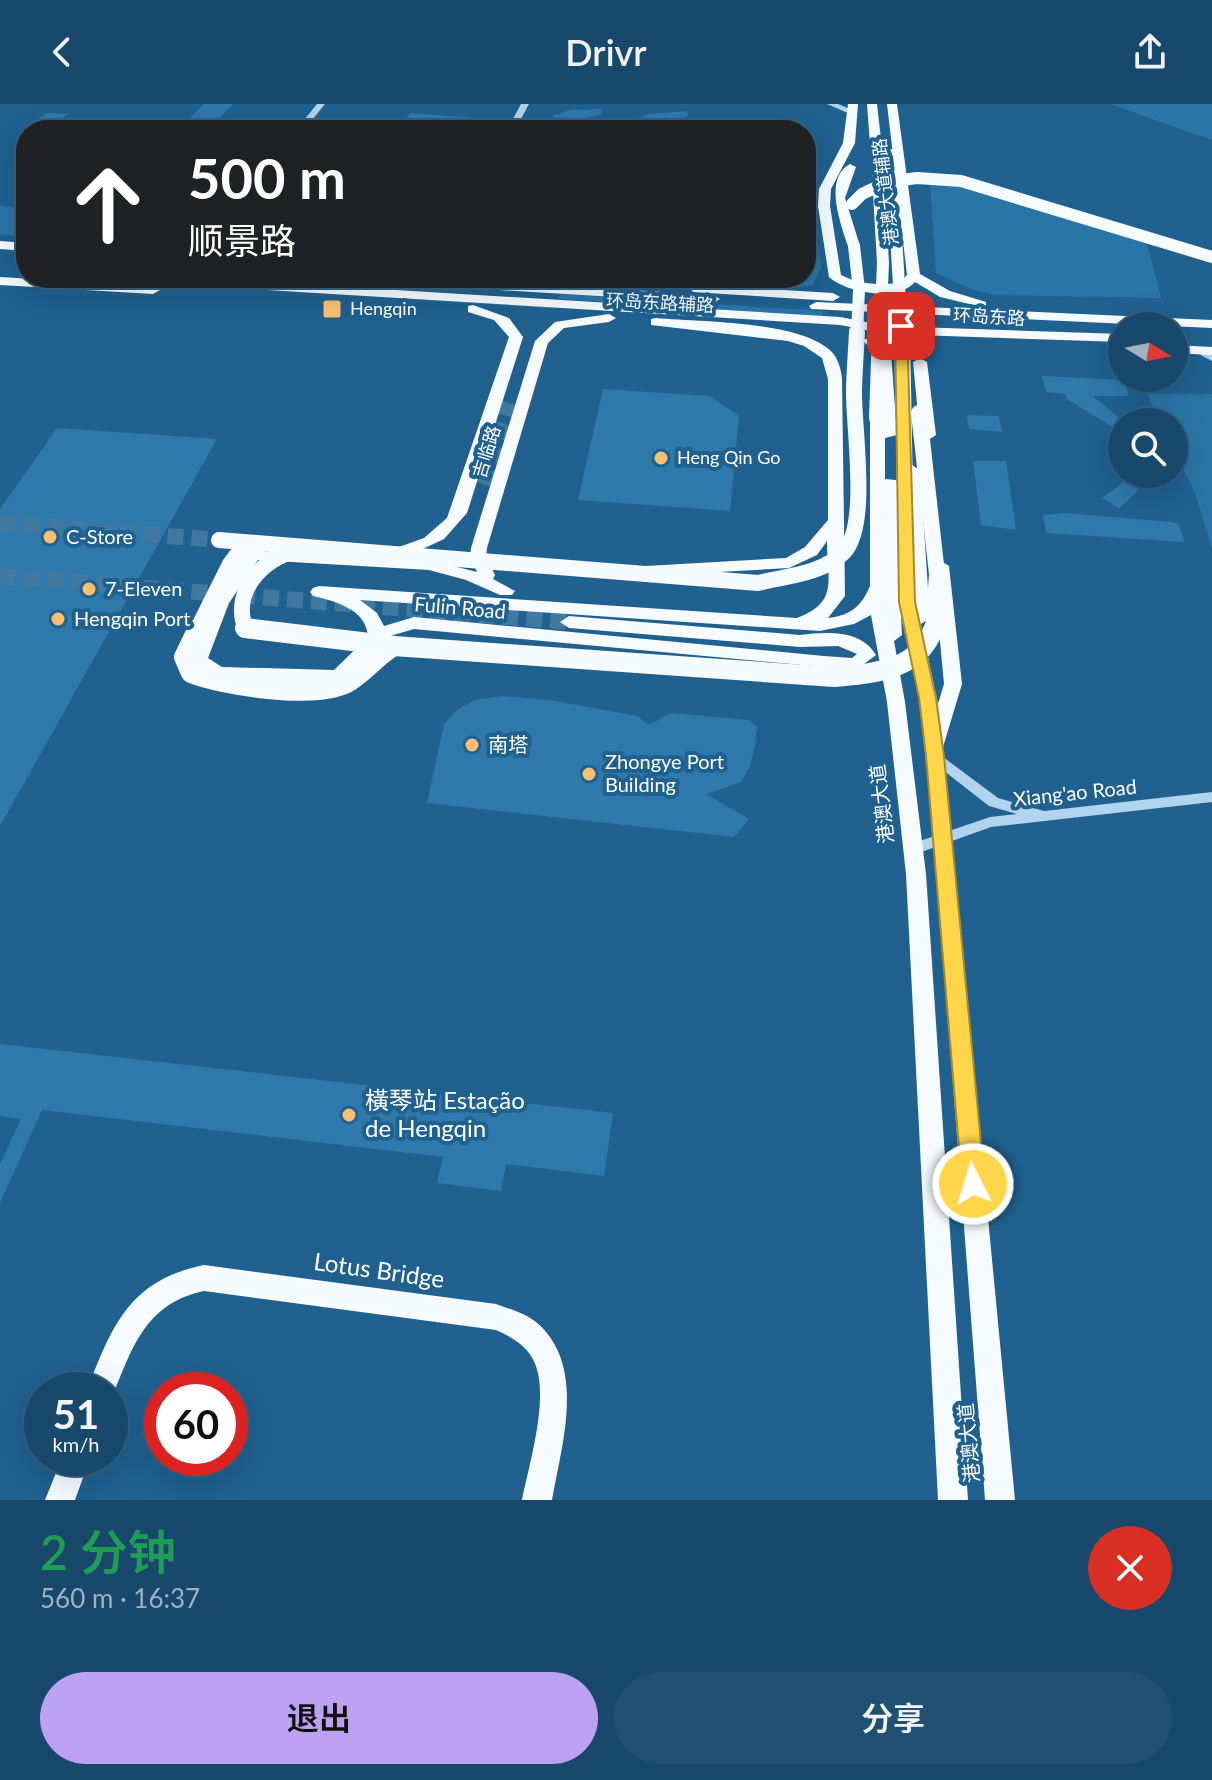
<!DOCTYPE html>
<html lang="zh">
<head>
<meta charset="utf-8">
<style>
  body { margin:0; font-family:Lato,"Noto Sans SC",sans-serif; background:#215072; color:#f1f3f6; height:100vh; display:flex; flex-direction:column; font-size:30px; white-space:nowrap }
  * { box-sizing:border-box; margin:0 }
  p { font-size:26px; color:#9fb2c2 }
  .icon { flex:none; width:44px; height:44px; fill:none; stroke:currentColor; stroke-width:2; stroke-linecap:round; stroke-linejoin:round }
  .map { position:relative; height:1396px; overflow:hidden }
  .details { display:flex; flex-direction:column; background:#18496c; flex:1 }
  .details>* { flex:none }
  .top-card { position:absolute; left:16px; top:16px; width:800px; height:168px; border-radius:32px; box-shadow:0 8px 32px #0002,0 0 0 2px #36617f; background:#202124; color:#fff; overflow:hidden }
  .needle { width:52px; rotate:100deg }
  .controls { position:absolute; left:1108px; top:208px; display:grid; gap:16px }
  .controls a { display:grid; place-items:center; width:80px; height:80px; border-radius:50%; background:#18496c; box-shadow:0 8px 32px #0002,0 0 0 2px #36617f; font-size:40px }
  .speed { position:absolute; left:24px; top:1268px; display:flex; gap:16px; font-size:40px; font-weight:700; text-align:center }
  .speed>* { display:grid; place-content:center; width:104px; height:104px; border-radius:50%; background:#18496c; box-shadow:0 8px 32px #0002,0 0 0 2px #36617f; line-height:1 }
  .speed small { font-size:20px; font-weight:400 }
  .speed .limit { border:12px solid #d22; background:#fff; color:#111 }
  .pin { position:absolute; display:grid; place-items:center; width:68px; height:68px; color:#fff; margin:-34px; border-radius:16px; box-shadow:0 4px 12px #0006 }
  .me { position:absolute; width:88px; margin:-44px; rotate:355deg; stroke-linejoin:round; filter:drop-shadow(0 0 6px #0008) }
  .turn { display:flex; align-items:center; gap:28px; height:168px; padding:0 40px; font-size:36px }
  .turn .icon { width:104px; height:104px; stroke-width:2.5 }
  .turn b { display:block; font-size:56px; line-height:68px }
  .round { display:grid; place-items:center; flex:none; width:84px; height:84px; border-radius:42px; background:#215072 }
  .summary { display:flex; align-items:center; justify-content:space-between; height:136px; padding:0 40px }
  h1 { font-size:48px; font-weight:600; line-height:60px; color:#1e9e55 }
  .cta { display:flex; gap:16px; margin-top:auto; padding:16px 40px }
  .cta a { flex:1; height:92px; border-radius:48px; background:#bca0f2; color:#111; font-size:32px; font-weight:600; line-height:92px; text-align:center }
  .cta a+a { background:#215072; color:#f1f3f6 }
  header { display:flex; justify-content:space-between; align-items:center; height:104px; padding:0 40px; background:#18496c; font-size:36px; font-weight:600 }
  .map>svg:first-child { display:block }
  .green { fill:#2a75a8 }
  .building { fill:#3079ad }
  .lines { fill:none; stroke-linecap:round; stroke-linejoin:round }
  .major-tunnel { stroke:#4179a1; stroke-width:16; stroke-dasharray:16 8; stroke-linecap:butt }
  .minor { fill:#b0d4ed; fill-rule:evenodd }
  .major { fill:#f6fbff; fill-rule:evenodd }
  .major-bridge-far2 { stroke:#f6fbff; stroke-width:12 }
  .major-bridge-far1 { stroke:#f6fbff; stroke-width:16 }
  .major-bridge { stroke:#f6fbff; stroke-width:20 }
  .route { fill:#ffd54a; stroke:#a68a30; stroke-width:2 }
  .poi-dot { fill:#fabf71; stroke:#206190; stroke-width:3 }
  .labels { text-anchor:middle; stroke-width:8; stroke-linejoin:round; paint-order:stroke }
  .far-street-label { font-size:18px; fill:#fff; stroke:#206190 }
  .far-poi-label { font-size:18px; fill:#fff; stroke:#206190; text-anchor:start }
  .poi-label { font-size:20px; fill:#fff; stroke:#206190; text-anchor:start }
  .street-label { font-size:20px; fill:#fff; stroke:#206190 }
  .near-poi-label { font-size:24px; fill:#fff; stroke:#206190; text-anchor:start }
  .near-street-label { font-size:24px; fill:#fff; stroke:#206190 }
</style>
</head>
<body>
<header><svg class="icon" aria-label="back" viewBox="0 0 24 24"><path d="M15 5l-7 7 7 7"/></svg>Drivr<svg class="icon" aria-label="share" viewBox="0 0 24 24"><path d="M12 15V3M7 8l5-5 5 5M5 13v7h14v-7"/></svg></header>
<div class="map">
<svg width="1212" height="1396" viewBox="0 0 1212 1396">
  <rect width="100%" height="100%" fill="#206190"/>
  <g class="green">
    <polygon points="1110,0 1212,0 1212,36"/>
    <polygon points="930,78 969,81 1146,136 1161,194 995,191 973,186 936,169"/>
    <polygon points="806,85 809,86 821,163 813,181 791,185 635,174 806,174"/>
    <polygon points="0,101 26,106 26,133 0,130"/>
    <polygon points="280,187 536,202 562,205"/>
    <polygon points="560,190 823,207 823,212 558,195"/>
    <polygon points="1147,290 1212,290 1212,445 1195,389 1174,346 1174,318 1160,318"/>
  </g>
  <g class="building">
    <polygon points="204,0 233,0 217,17 189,15"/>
    <polygon points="601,5 601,10 577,17 593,26 535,26 535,22 558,16 552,12 570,6"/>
    <polygon points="687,7 688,12 663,19 676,26 631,26 637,20 631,17 648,10"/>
    <polygon points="46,9 69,10 40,26 26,26"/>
    <polygon points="410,9 504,16 504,26 399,26"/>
    <polygon points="1042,272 1124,276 1129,292 1093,292 1124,318 1122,329 1067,295 1066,290 1046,288"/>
    <polygon points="603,285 709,292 739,312 730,407 578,396"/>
    <polygon points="967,311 999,312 1002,328 969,325"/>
    <polygon points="57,324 217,335 0,722 0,405"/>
    <polygon points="973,357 1006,357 1016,426 981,421"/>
    <polygon points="1127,370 1147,370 1137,388 1119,404 1102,394 1120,381"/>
    <polygon points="1064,409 1172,418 1179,420 1184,438 1046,429 1043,411"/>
    <polygon points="502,592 550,596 637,612 649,621 670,609 750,616 757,623 755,641 750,662 741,678 706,690 749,715 734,733 427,699 444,620 457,606 475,596"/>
    <polygon points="0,940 613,1009 604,1072 506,1060 501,1087 437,1079 443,1053 42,1006 0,1099 0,1060 21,1015 0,1012"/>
  </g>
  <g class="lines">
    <g class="major-tunnel">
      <polyline points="483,380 509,299"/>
      <polyline points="0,419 219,436"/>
      <polyline points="0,472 569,518"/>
    </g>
    <g class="minor">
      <polygon points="317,0 325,0 304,26 296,26"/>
      <polygon points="521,0 529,0 515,26 507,26"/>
      <polygon points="827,0 838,0 857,8 850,10"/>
      <polygon points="1195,244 1201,244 1212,250 1212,257 1195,248"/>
      <polygon points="935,647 998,694 1044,707 1212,688 1212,698 991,723 913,751 908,749 906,745 908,741 990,713 1017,710 989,702 930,656 928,652"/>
    </g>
    <g class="major">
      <path d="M848 0H858L855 39 831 85 830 102 841 171C860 181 879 181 900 179L907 171 887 0H897L920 170 950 187 986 198V204L940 193 915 178C898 198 847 189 829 173L818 102 819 85 843 39Z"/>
      <polygon points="867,0 877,0 883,53 877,56 871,53"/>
      <path d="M850 60 856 63 845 94 860 142 854 146 848 142C841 120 823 74 850 60Z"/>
      <polygon points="0,137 26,139 26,147 0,145"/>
      <polygon points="0,173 153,182 160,186 153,190 0,181"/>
      <polygon points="130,174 200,174 840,213 887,222 1122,230 1122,238 887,230 840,221 136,178"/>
      <polygon points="361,174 431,174 713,191 720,195 713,199 367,178"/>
      <polygon points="697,181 833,189 840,193 833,197 692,188 692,182"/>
      <polygon points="816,198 1212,216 1212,224 811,205 809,202"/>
      <path d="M473 201 509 214 523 233 467 409 444 435 403 454 429 456 477 468 470 453 471 444 535 237 555 218 609 210 616 214 609 218 564 224 548 239 487 444 486 453 495 471 493 475 515 487 512 491H500L466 476 429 466 258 456 229 499 208 554 222 563 334 566 368 533C367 505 334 497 313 492L310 488 313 484 319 482 797 514C839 498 827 477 827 437L817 451 789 464 646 472 638 467 646 462 786 454 805 443 828 416V275L822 254 804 242 788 237 651 221V215L656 214C700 218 791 217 826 243 837 250 841 263 842 275L845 492 828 514C851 511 861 503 870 482V314L881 310 879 252 862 236 874 233 891 248 897 331 885 334V375L896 376 898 379 901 494 911 493 904 366 912 361 920 366 930 514 921 520 938 600 944 580 933 462 941 457 949 462 962 580 943 643 1015 1396H985L934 732 919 594 901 512 902 531 894 537 905 598 926 770 968 1396H938L906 770 887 598 871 511 854 520 820 527 360 496 377 509 384 522 414 513 824 552 852 554 857 550 838 542 800 543 569 524 560 518 569 512 800 531C827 528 860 525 876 551L856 566 414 525 390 532 346 574 329 580 222 575 203 570 190 556C196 519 220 472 248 447L383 453 385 448 424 434 447 414 509 233 494 216 468 208V202Z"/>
      <polygon points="1174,241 1212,243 1212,251 1174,249"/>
      <polygon points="920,254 927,258 936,331 928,336 920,331 913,258"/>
      <path d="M204 1161 496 1200C509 1205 525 1209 536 1218 587 1261 562 1339 552 1396H522C529 1360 553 1284 531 1252 523 1239 509 1232 496 1226L204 1187C144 1200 132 1245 111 1296L110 1286H87C112 1221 130 1176 204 1161Z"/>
      <polygon points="62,1354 90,1354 75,1396 45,1396"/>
    </g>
    <g class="major-bridge-far2">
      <polyline points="891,51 902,230"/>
      <polyline points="877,53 883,159 880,230"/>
      <polyline points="852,100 862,90 887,78 917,74 961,77 1212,153"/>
      <polyline points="854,142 859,186 857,230"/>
    </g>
    <g class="major-bridge-far1">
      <polyline points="902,228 907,498"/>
      <polyline points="919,309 937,470 933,526"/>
      <polyline points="877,314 880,228"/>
      <path d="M219 436 758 479C786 472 823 470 844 448 869 422 854 327 854 290 854 270 856 249 857 228"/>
      <polyline points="197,526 230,460 236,452 259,443"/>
      <path d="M246 526C229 484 269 448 308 444"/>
    </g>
    <g class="major-bridge">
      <path d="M198 524 184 553 191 569C223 582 312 595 345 580 363 571 376 552 394 542"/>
      <path d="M245 524 394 542 834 573C875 569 918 567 934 524"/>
    </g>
  </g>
  <polygon class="route" points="901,218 907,222 915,498 936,594 944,652 985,1080 981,1087 973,1090 965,1087 962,1080 926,652 919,594 899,498 895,222"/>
  <g class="poi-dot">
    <rect x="322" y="195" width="20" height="20" rx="4"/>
    <circle cx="661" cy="354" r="8"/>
    <circle cx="50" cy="433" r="8"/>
    <circle cx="89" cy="485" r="8"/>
    <circle cx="58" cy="515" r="8"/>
    <circle cx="472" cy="641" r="8"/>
    <circle cx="589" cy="670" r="8"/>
    <circle cx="349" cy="1011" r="8"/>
  </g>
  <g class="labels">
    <g class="far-street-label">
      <text transform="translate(886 88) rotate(-97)" y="6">港澳大道辅路</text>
      <text transform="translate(660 199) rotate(3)" y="6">环岛东路辅路</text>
      <text transform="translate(989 213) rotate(3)" y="6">环岛东路</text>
      <text transform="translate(487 348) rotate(-73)" y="6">吉临路</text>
    </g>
    <g class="far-poi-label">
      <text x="350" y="211">Hengqin</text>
      <text x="677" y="360">Heng Qin Go</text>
    </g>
    <g class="poi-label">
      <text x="66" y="440">C-Store</text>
      <text x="105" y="492">7-Eleven</text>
      <text x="74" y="522">Hengqin Port</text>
      <text x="488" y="648">南塔</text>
      <text x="605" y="665">Zhongye Port<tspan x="605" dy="23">Building</tspan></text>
    </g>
    <g class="street-label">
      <text transform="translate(460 504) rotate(5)" y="7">Fulin Road</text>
      <text transform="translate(1075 689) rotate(-6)" y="7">Xiang'ao Road</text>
      <text transform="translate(882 700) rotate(-97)" y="7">港澳大道</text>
      <text transform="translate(969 1339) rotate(-95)" y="7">港澳大道</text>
    </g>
    <g class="near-poi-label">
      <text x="365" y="1005">橫琴站 Estação<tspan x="365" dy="28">de Hengqin</tspan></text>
    </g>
    <g class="near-street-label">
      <text transform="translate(379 1167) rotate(8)" y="8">Lotus Bridge</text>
    </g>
  </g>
</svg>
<div class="controls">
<a><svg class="needle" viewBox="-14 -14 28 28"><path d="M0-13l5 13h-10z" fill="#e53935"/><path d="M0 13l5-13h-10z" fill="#9fb2c2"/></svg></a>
<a><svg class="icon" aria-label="search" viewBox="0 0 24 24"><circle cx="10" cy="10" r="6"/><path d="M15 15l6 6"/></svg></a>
</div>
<div class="speed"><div>51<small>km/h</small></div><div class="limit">60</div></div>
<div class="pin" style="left:901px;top:222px;background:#d93025"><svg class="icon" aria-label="arrive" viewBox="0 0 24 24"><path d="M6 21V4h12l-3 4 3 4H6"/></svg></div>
<svg class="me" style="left:973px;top:1080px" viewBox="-20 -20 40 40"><circle r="17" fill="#ffd54a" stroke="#fff" stroke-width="3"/><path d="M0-11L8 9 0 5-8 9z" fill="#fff"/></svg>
<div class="top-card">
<div class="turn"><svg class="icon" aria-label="ahead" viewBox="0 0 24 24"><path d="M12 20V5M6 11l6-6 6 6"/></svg><div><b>500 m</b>顺景路</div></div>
</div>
</div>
<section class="details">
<div class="summary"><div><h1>2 分钟</h1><p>560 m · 16:37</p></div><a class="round" style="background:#d93025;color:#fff"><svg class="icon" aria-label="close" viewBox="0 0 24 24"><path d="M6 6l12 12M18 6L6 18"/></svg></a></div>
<div class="cta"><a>退出</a><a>分享</a></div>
</section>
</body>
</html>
